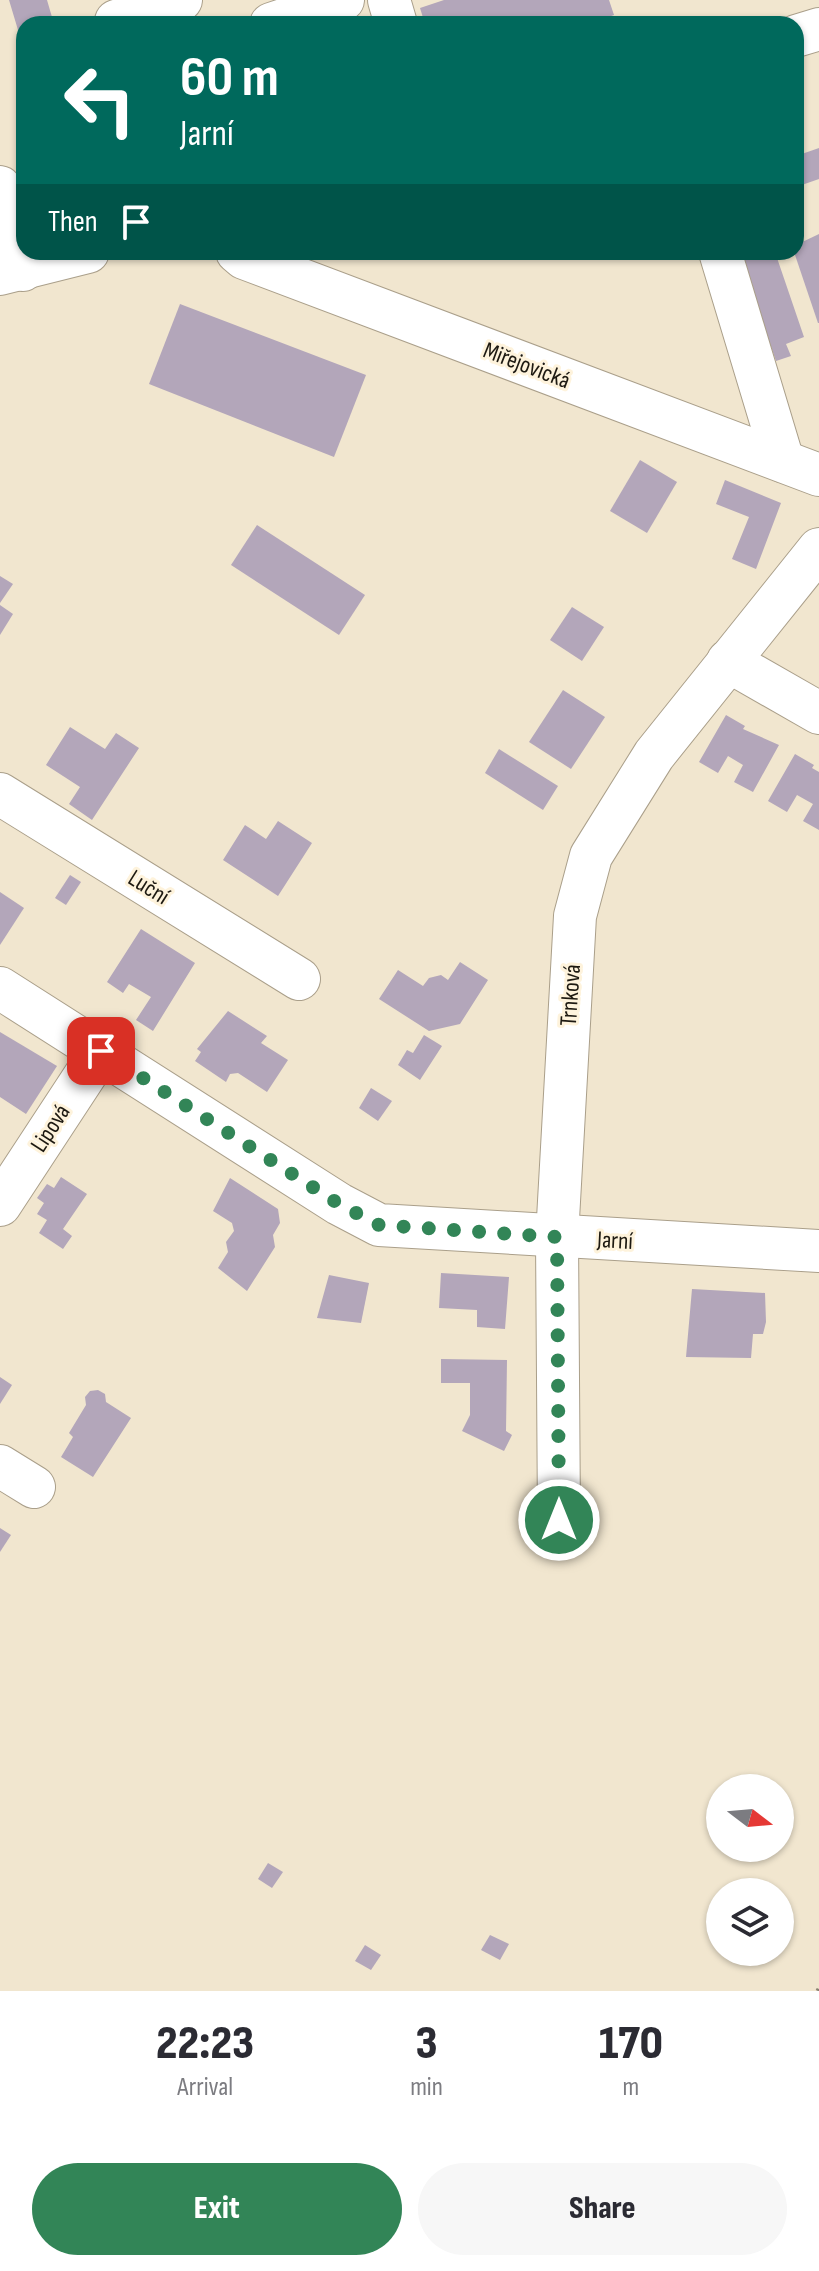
<!DOCTYPE html>
<html lang="en">
<head>
<meta charset="utf-8">
<style>
  body { margin:0; font-family:"Sofia Sans Condensed",sans-serif; background:#f7f7f7; color:#2b2b33; height:100vh; display:flex; flex-direction:column; font-size:30px; white-space:nowrap }
  * { box-sizing:border-box; margin:0 }
  p { font-size:26px; color:#7c7c81 }
  .icon { flex:none; width:44px; height:44px; fill:none; stroke:currentColor; stroke-width:2; stroke-linecap:round; stroke-linejoin:round }
  .map { position:relative; height:1991px; overflow:hidden }
  .panel { display:flex; flex-direction:column; background:#fff; flex:1 }
  .panel>* { flex:none }
  .top-card { position:absolute; left:16px; top:16px; width:788px; height:244px; border-radius:24px; box-shadow:0 2px 6px #0004; background:#00695c; color:#fff; overflow:hidden }
  .needle { width:52px; rotate:106deg }
  .tools { position:absolute; left:706px; top:1774px; display:grid; gap:16px }
  .tools a { display:grid; place-items:center; width:88px; height:88px; border-radius:50%; background:#fff; box-shadow:0 2px 6px #0004; font-size:40px }
  .pin { position:absolute; display:grid; place-items:center; width:68px; height:68px; color:#fff; margin:-34px; border-radius:16px; box-shadow:0 4px 12px #0006 }
  .me { position:absolute; width:88px; margin:-44px; rotate:0deg; stroke-linejoin:round; filter:drop-shadow(0 0 6px #0008) }
  .turn { display:flex; align-items:center; gap:28px; height:168px; padding:0 32px; font-size:36px }
  .turn .icon { width:104px; height:104px; stroke-width:2.5 }
  .turn b { display:block; font-size:56px; line-height:68px }
  .then { display:flex; align-items:center; height:76px; padding:0 32px; background:#0003; gap:16px; font-size:30px }
  .eta { display:flex; justify-content:space-evenly; align-items:center; height:136px; text-align:center }
  .eta b { font-size:48px; font-weight:800; line-height:56px }
  .button { display:flex; gap:16px; margin-top:auto; padding:16px 32px }
  .button a { flex:1; height:92px; border-radius:48px; background:#328557; color:#fff; font-size:32px; font-weight:800; line-height:92px; text-align:center }
  .button a+a { background:#f7f7f7; color:#2b2b33 }
  .map>svg:first-child { display:block }
  .building { fill:#b3a6ba }
  .lines { fill:none; stroke-linecap:round; stroke-linejoin:round }
  .minor-casing { stroke:#aa9f8a; stroke-width:44 }
  .path { stroke:#888071; stroke-width:5; stroke-dasharray:6 6; stroke-linecap:butt }
  .minor { stroke:#fff; stroke-width:42 }
  .route { stroke:#328557; stroke-width:14; stroke-dasharray:0 25.2 }
  .labels { text-anchor:middle; stroke-width:6; stroke-linejoin:round; paint-order:stroke }
  .street-label { font-size:24px; fill:#1d1911; stroke:#fef3dc }
</style>
</head>
<body>
<div class="map">
<svg width="819" height="1991" viewBox="0 0 819 1991">
  <rect width="100%" height="100%" fill="#f1e6cf"/>
  <g class="building">
    <polygon points="9,0 47,0 54,24 24,24 24,50"/>
    <polygon points="444,0 609,0 614,15 588,24 425,24 420,8"/>
    <polygon points="819,148 819,179 796,187 796,156"/>
    <polygon points="819,234 819,323 818,323 794,252 796,245"/>
    <polygon points="738,252 775,252 804,337 786,344 791,356 776,361"/>
    <polygon points="180,304 366,375 334,457 149,384"/>
    <polygon points="640,460 677,482 647,533 610,511"/>
    <polygon points="725,480 781,503 756,569 732,559 749,517 716,504"/>
    <polygon points="257,525 365,595 339,635 231,565"/>
    <polygon points="0,576 13,584 0,603"/>
    <polygon points="0,605 13,614 0,635"/>
    <polygon points="572,607 604,627 582,661 550,640"/>
    <polygon points="563,690 605,717 571,769 529,742"/>
    <polygon points="726,715 745,726 743,729 779,745 753,792 734,782 743,765 728,756 718,773 699,762"/>
    <polygon points="70,727 105,749 116,733 139,748 92,820 69,804 80,787 46,765"/>
    <polygon points="499,749 558,786 543,810 485,773"/>
    <polygon points="795,754 814,765 812,768 819,772 819,830 803,821 813,804 797,795 787,812 768,801"/>
    <polygon points="278,821 312,843 278,896 223,860 245,825 266,839"/>
    <polygon points="70,875 81,882 66,905 55,898"/>
    <polygon points="0,892 24,908 0,945"/>
    <polygon points="141,929 195,963 153,1031 136,1020 151,997 129,984 123,993 107,982"/>
    <polygon points="460,962 488,980 460,1024 429,1031 379,999 398,970 423,986 429,978 441,975 448,980"/>
    <polygon points="228,1011 267,1036 261,1043 288,1060 267,1092 238,1073 230,1074 226,1082 195,1061 201,1052 197,1049"/>
    <polygon points="0,1032 57,1066 26,1114 0,1097"/>
    <polygon points="424,1035 442,1046 420,1080 398,1065 407,1050 413,1053"/>
    <polygon points="371,1088 392,1101 378,1121 359,1108"/>
    <polygon points="61,1177 87,1194 63,1229 72,1236 63,1249 39,1233 47,1220 37,1214 44,1203 37,1198 47,1184 54,1188"/>
    <polygon points="230,1178 278,1209 280,1223 273,1235 275,1247 247,1291 218,1268 228,1252 226,1242 234,1231 232,1223 213,1211"/>
    <polygon points="441,1273 509,1277 505,1329 477,1327 477,1310 439,1308"/>
    <polygon points="329,1275 369,1283 361,1323 317,1318"/>
    <polygon points="692,1289 765,1293 766,1322 763,1334 753,1334 751,1358 686,1357"/>
    <polygon points="441,1359 507,1360 506,1431 512,1435 504,1451 462,1431 470,1415 470,1383 441,1383"/>
    <polygon points="0,1377 12,1385 0,1404"/>
    <polygon points="98,1390 105,1394 106,1402 131,1418 93,1477 61,1457 73,1437 69,1433 86,1405 85,1397 90,1391"/>
    <polygon points="0,1528 11,1535 0,1552"/>
    <polygon points="268,1863 283,1872 272,1888 258,1879"/>
    <polygon points="490,1935 509,1944 500,1960 481,1950"/>
    <polygon points="365,1945 381,1955 371,1970 355,1961"/>
  </g>
  <g class="lines">
    <g class="minor-casing">
      <g id="minor">
        <polyline points="389,0 396,24"/>
        <polyline points="116,21 181,0"/>
        <polyline points="271,24 343,0"/>
        <polyline points="796,36 819,29"/>
        <polyline points="0,187 23,270"/>
        <polyline points="237,252 244,258 819,475"/>
        <polyline points="720,252 783,461"/>
        <polyline points="0,274 88,252"/>
        <polyline points="728,661 819,713"/>
        <polyline points="0,794 299,979"/>
        <polyline points="0,988 339,1204 379,1225 819,1251"/>
        <polyline points="0,1205 101,1051"/>
        <polyline points="0,1466 34,1487"/>
        <polyline points="559,1520 557,1237 575,916 591,856 654,755 819,549"/>
      </g>
    </g>
    <polyline class="path" points="818,1991 819,1989"/>
    <use href="#minor" class="minor"/>
  </g>
  <g class="lines">
    <polyline class="route" points="101,1051 339,1204 379,1225 557,1237 559,1520"/>
  </g>
  <g class="labels">
    <g class="street-label">
      <text transform="translate(527 365) rotate(21)" y="8">Miřejovická</text>
      <text transform="translate(149 887) rotate(32)" y="8">Luční</text>
      <text transform="translate(570 995) rotate(-86)" y="8">Trnková</text>
      <text transform="translate(50 1128) rotate(-57)" y="8">Lipová</text>
      <text transform="translate(615 1240) rotate(3)" y="8">Jarní</text>
    </g>
  </g>
</svg>
<div class="tools">
<a><svg class="needle" viewBox="-14 -14 28 28"><path d="M0-13l5 13h-10z" fill="#e53935"/><path d="M0 13l5-13h-10z" fill="#7c7c81"/></svg></a>
<a><svg class="icon" aria-label="layers" viewBox="0 0 24 24"><path d="M12 4l9 5-9 5-9-5zM3 14l9 5 9-5"/></svg></a>
</div>
<div class="pin" style="left:101px;top:1051px;background:#d93025"><svg class="icon" aria-label="arrive" viewBox="0 0 24 24"><path d="M6 21V4h12l-3 4 3 4H6"/></svg></div>
<svg class="me" style="left:559px;top:1520px" viewBox="-20 -20 40 40"><circle r="17" fill="#328557" stroke="#fff" stroke-width="3"/><path d="M0-11L8 9 0 5-8 9z" fill="#fff"/></svg>
<div class="top-card">
<div class="turn"><svg class="icon" aria-label="left" viewBox="0 0 24 24"><path d="M17 20v-9H6M10 6l-5 5 5 5"/></svg><div><b>60 m</b>Jarní</div></div>
<div class="then">Then<svg class="icon" aria-label="arrive" viewBox="0 0 24 24"><path d="M6 21V4h12l-3 4 3 4H6"/></svg></div>
</div>
</div>
<section class="panel">
<div class="eta">
<div><b>22:23</b><p>Arrival</p></div>
<div><b>3</b><p>min</p></div>
<div><b>170</b><p>m</p></div>
</div>
<div class="button"><a>Exit</a><a>Share</a></div>
</section>
</body>
</html>
